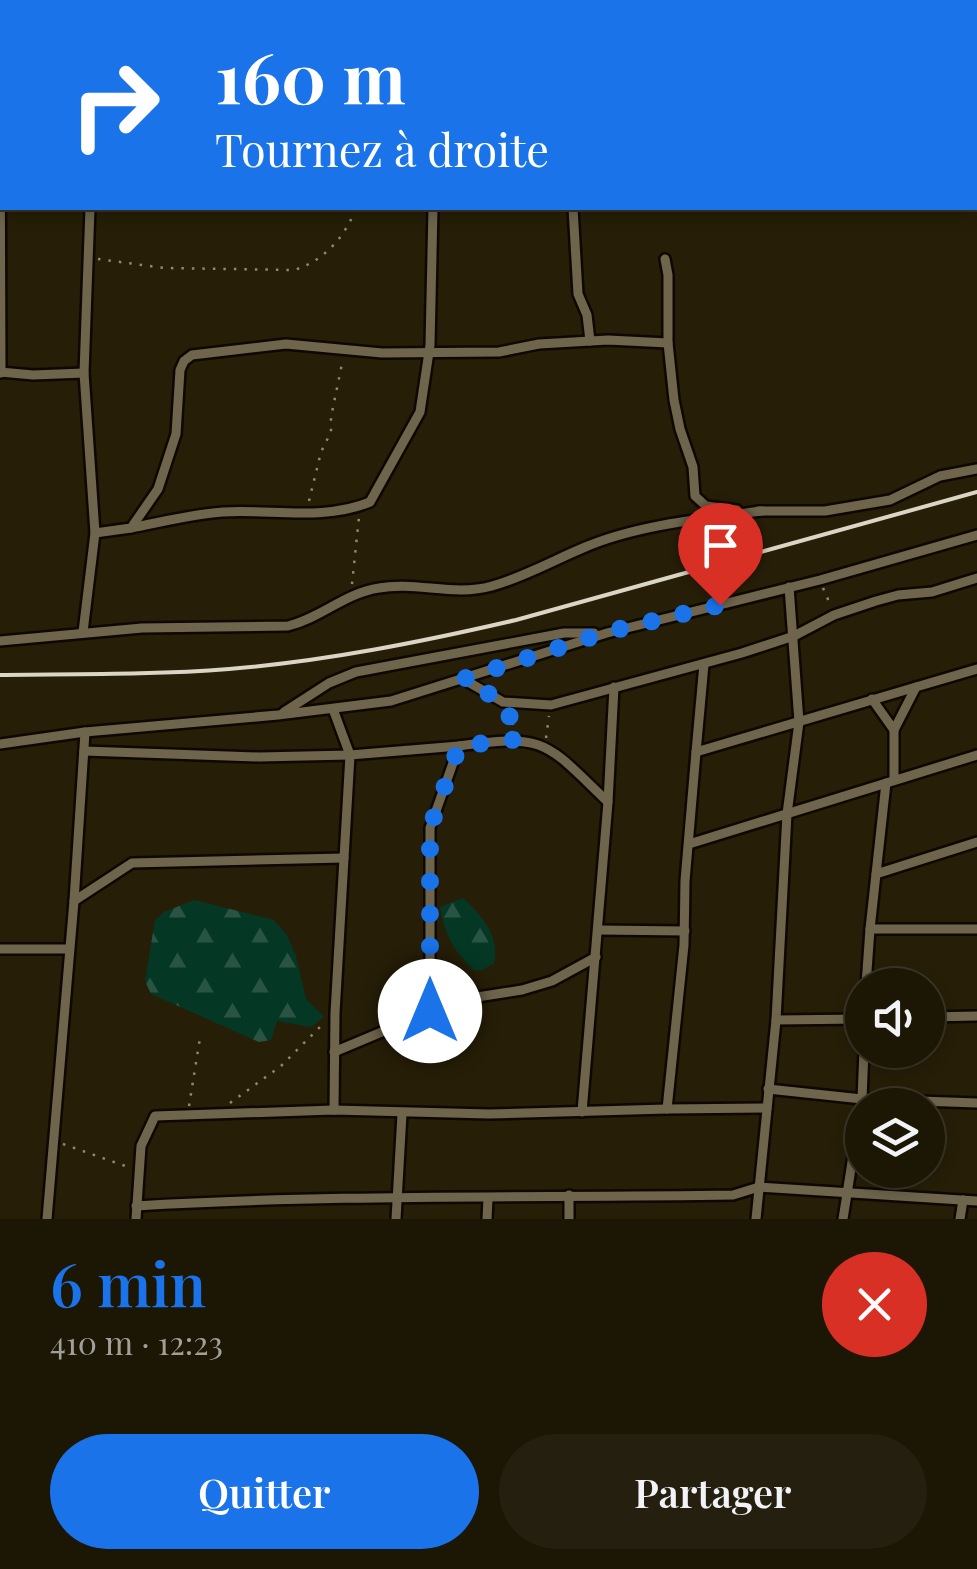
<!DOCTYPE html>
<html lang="fr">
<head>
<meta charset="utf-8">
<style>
  body { margin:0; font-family:"Playfair Display",serif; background:#251f0f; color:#f1f3f6; height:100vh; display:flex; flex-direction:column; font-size:38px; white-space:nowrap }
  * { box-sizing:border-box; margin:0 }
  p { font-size:32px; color:#a09f9a }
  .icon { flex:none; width:55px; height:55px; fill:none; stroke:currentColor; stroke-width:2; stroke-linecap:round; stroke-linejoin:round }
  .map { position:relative; height:1219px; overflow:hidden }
  .details { display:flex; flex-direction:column; background:#1c1605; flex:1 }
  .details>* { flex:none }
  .hud { position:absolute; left:0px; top:0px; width:978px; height:210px; box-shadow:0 5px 15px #0003,0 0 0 2px #3a3527; background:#1a73e8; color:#fff; overflow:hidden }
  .tools { position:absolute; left:845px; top:968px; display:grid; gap:20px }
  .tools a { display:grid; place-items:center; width:100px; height:100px; border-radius:50%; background:#1c1605; box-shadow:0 5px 15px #0003,0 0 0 2px #3a3527; font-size:50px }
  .pin { position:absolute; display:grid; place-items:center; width:85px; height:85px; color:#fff; margin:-102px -42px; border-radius:50% 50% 50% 0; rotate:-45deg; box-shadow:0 0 10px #0007 }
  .pin .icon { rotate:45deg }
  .me { position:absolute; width:110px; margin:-55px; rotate:0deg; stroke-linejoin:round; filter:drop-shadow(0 0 8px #0008) }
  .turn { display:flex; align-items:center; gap:35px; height:210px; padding:0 50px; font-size:45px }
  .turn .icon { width:130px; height:130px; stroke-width:2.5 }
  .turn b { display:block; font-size:70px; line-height:85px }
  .round { display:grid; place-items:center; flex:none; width:105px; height:105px; border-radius:52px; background:#251f0f }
  .summary { display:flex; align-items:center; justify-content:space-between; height:170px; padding:0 50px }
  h1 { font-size:60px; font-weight:600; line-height:75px; color:#1a73e8 }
  .cta { display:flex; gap:20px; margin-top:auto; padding:20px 50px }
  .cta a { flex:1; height:115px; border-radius:60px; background:#1a73e8; color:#fff; font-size:40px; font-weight:600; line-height:115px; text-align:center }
  .cta a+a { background:#251f0f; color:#f1f3f6 }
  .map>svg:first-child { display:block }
  .forest { fill:url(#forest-firs) }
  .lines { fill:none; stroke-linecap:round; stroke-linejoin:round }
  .street-casing { stroke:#0f0800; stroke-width:14 }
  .path { stroke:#8e8875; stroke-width:2.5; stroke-dasharray:2.5 8; stroke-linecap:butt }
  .street { stroke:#6e654c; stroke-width:9 }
  .rail { stroke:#dad5c5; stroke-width:4 }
  .route { stroke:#1a73e8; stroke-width:18; stroke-dasharray:0 32.4 }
</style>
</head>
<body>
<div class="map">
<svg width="977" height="1219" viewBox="0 0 977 1219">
  <defs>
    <pattern id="forest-firs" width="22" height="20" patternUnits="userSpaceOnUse" patternTransform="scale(2.5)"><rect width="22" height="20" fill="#043724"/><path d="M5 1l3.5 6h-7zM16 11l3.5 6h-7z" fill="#295444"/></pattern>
  </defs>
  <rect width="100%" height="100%" fill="#261e07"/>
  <g class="forest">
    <path d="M463 898C482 917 500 934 494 963L483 970H474C454 952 444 933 440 907Z"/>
    <polygon points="194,900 274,920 287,935 296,956 306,999 324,1017 311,1027 277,1021 271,1040 259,1042 151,994 145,981 155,920 164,912"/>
  </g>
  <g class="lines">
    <g class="street-casing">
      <g id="street">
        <polyline points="281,0 281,2"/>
        <polyline points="921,0 923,2"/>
        <polyline points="92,2 92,0"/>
        <polyline points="443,2 443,0"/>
        <polyline points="975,76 977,79"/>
        <polyline points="0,77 2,78"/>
        <polyline points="0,102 1,373"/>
        <polyline points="573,208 578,294 587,315 590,341"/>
        <polyline points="665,259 668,275 668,343 674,400 680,429 693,467 695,496 706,506 737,510"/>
        <polyline points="0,372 33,375 84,373"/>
        <polyline points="758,511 825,511 890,500 940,476 977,469"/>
        <path d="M131 528C162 522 192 514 223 512 270 509 325 521 370 502L420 412 430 345 433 208"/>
        <polyline points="95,533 131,528 158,489 176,434 180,370 184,361 192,355 286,344 382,353 499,352 539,344 608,340 668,343"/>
        <polyline points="83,632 95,533 84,373 90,208"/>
        <path d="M0 641 142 628 288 626C321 618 345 593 379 588 416 581 454 597 492 586 524 577 552 561 583 548 635 525 706 518 762 511"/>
        <polyline points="704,664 696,752 916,687"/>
        <polyline points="463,679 503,702 551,705 742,653 794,636 834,615 876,601 898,595 932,592 977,578"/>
        <polyline points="872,699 894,730 894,780"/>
        <polyline points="284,712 329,683 356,672 564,633 594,633"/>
        <polyline points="894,730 916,687 977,669"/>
        <polyline points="0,744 85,732 278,715 391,701 607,633 820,580 977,535"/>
        <polyline points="84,751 259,757 350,755 333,709"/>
        <polyline points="696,752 685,881 684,945 667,1109 767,1108"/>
        <polyline points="977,842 876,874 870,929 977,929"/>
        <polyline points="689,844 977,755"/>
        <polyline points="876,874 886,783"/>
        <polyline points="74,901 132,863 344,858"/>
        <polyline points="599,930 685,931"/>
        <polyline points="0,949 68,949"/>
        <polyline points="866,985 870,929"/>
        <path d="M430 1011V828L459 746C547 733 546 743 608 802L614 687"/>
        <polyline points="928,1017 977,1016"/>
        <polyline points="776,1020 862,1019"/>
        <polyline points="334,1052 458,1000 522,990 552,981 596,957"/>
        <polyline points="768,1089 862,1099 864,1050"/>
        <polyline points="334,1110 335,1013 350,755 459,746"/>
        <polyline points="582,1112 608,802"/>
        <path d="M136 1206C335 1194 534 1198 733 1195L759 1187 977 1201"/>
        <polyline points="47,1219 74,901 85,732"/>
        <polyline points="136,1219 141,1146 155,1116 334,1110 489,1114 667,1109"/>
        <polyline points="396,1219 402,1114"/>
        <polyline points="487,1219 488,1199"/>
        <polyline points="569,1219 569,1195"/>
        <polyline points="756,1219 776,1020 787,814 799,722 789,587"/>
        <polyline points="843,1219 862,1099 977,1103"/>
        <polyline points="960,1219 963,1200"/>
      </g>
    </g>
    <g class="path">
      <path d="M98 259 164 268 294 270C324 261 345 237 356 208"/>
      <polyline points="309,501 321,452 331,432 331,417 343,359"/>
      <polyline points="352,584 359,517"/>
      <polyline points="823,588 830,604"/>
      <polyline points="508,713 517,733"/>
      <polyline points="546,738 549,716"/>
      <polyline points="230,1103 281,1066 323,1024"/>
      <polyline points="189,1106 200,1038"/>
      <polyline points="63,1144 131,1168"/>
    </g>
    <use href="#street" class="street"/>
    <path class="rail" d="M0 675C76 674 153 675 229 669 326 661 421 642 516 620L977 492"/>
  </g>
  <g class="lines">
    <polyline class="route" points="430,1011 430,828 459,746 520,739 503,702 463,679 607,632 720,605"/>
  </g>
</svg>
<div class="tools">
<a><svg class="icon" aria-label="sound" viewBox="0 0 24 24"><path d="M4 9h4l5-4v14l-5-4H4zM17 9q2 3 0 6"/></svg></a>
<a><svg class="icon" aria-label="layers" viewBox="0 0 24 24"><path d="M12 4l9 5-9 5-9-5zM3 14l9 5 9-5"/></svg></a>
</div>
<div class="pin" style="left:720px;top:605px;background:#d93025"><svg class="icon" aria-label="arrive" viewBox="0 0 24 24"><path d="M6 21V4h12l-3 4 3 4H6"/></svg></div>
<svg class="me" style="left:430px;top:1011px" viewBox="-20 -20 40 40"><circle r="19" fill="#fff"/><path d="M0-13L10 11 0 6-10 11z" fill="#1a73e8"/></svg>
<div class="hud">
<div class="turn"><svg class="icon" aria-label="right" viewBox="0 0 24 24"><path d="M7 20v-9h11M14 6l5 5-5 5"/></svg><div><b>160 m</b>Tournez à droite</div></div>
</div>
</div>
<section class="details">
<div class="summary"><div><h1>6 min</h1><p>410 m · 12:23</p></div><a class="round" style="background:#d93025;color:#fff"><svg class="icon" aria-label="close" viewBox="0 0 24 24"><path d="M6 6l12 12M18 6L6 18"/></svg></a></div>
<div class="cta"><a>Quitter</a><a>Partager</a></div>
</section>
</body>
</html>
